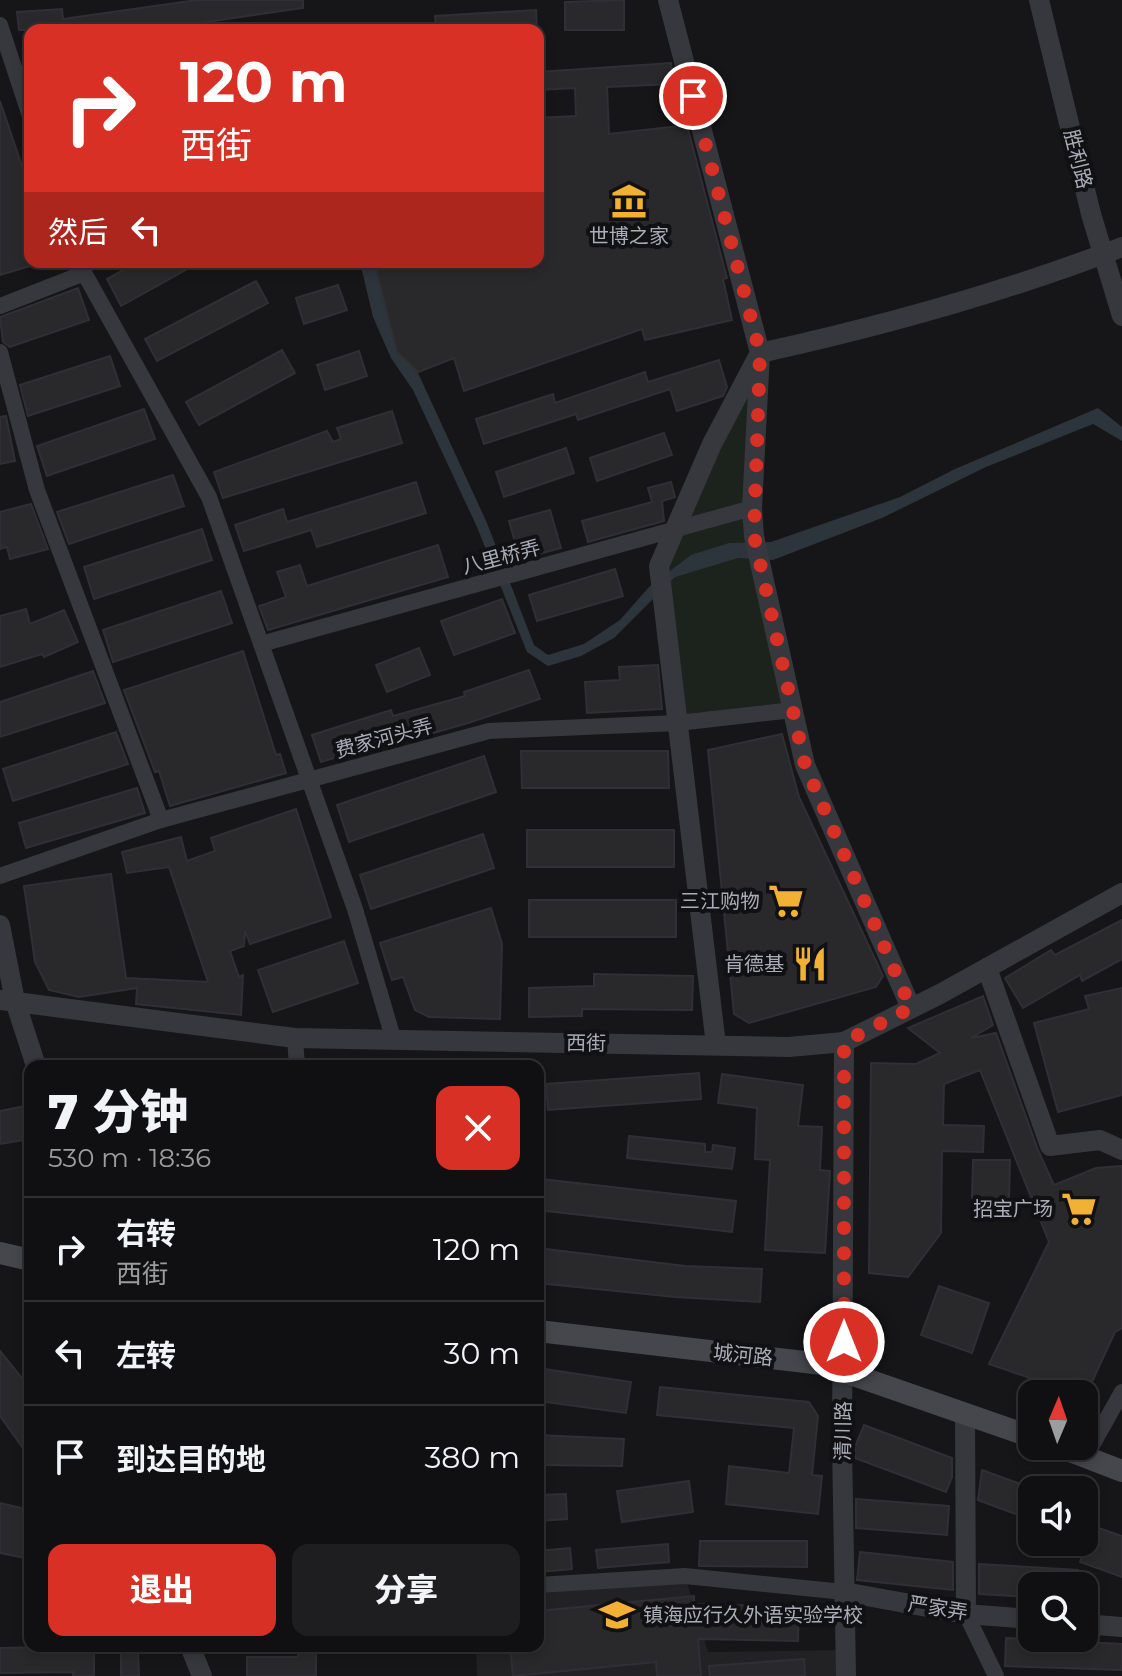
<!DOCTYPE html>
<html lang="zh">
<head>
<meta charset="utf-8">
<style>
  body { margin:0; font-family:Montserrat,"Noto Sans SC",sans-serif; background:#1e1e20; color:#f1f3f6; height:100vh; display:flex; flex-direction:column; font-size:30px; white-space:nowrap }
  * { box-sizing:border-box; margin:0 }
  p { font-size:26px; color:#9c9d9f }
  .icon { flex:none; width:44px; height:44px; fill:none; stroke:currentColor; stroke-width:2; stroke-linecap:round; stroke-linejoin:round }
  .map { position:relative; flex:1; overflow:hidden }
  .panel { position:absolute; left:24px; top:1060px; width:520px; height:592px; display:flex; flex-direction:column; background:#101012; border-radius:16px; box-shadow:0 4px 12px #0003,0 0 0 2px #303032 }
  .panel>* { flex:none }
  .hud { position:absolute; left:24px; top:24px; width:520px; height:244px; border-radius:16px; box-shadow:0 4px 12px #0003,0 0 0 2px #303032; background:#d93025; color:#fff; overflow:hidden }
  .needle { width:52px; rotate:2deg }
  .fabs { position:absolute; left:1018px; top:1380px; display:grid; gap:16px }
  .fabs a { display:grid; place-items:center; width:80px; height:80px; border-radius:16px; background:#101012; box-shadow:0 4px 12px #0003,0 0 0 2px #303032; font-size:40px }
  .pin { position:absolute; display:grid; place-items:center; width:68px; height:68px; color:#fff; margin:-34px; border:4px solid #fff; border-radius:50%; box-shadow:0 2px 8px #0007 }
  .me { position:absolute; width:88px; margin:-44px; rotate:0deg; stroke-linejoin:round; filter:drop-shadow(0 0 6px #0008) }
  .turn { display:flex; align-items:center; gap:28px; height:168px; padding:0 24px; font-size:36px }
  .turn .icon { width:104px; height:104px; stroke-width:2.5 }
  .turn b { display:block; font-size:56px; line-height:68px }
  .then { display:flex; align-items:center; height:76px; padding:0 24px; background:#0003; gap:16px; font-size:30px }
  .round { display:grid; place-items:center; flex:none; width:84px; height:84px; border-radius:16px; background:#1e1e20 }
  .head { display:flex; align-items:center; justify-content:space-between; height:136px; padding:0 24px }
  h1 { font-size:48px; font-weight:800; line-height:60px }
  .action { display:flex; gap:16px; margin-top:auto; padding:16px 24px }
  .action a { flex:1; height:92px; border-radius:16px; background:#d93025; color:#fff; font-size:32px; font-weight:800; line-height:92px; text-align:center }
  .action a+a { background:#1e1e20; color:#f1f3f6 }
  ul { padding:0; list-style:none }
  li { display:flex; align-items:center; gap:24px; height:104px; padding:0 24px; border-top:2px solid #303032 }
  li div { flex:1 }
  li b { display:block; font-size:30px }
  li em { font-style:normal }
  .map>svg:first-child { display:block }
  .built { fill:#222225 }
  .green { fill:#1c231d }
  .water { fill:#2c353c }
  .building { fill:#29292c; stroke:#303034; stroke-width:2 }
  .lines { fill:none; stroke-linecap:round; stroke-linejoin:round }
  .minor { stroke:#37383d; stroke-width:16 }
  .tertiary { stroke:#37383d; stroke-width:20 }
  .secondary { stroke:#45474d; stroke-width:22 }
  .route { stroke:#d93025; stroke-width:14; stroke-dasharray:0 25.2 }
  .labels { text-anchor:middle; stroke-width:8; stroke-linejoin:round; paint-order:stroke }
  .street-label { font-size:20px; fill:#a8adb8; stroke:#111113 }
  .poi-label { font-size:20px; fill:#a8adb8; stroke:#111113; text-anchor:end }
</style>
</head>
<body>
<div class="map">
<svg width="1122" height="1676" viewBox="0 0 1122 1676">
  <rect width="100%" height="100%" fill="#161618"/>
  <polygon class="built" points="685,1576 708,1652 845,1650 846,1676 477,1676 476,1646 538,1646 538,1585"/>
  <polygon class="green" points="760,353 752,508 793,710 678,723 659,566"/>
  <polygon class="water" points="360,262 374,262 397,352 418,373 487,523 534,645 548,655 584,644 620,620 649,587 691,555 729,543 771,542 900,497 955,469 1098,408 1122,427 1122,441 1093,424 986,467 882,518 773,560 738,558 675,577 614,638 581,656 548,666 527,652 477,527 413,390 391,358 373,317"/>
  <g class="building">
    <polygon points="197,0 303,0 303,8 172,27 173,30 19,30 17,12 62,9 63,19"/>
    <polygon points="624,0 624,30 565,30 565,2"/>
    <polygon points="536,10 537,30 436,30 435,16"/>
    <polygon points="671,63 673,84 607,87 609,134 687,125 727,278 723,279 732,320 645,340 642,329 464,391 454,358 418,372 397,352 374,262 538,262 538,118 576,116 575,88 538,90 538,72"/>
    <polygon points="0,101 30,190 30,266 0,275"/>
    <polygon points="138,262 200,262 121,306 107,279"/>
    <polygon points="256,281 268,303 157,361 145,339"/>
    <polygon points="338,285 347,310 304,324 296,298"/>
    <polygon points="78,288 89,320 10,347 3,342 0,317"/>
    <polygon points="282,350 295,373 199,425 186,402"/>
    <polygon points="359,351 367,376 325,390 317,365"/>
    <polygon points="110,356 120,386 28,416 20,385"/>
    <polygon points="719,360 727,387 723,396 677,411 670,389 578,420 576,414 484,444 476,419 553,394 555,403 645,372 648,382"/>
    <polygon points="144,409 155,439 47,476 37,446"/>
    <polygon points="392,411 402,443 223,498 214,472 327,431 333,442 341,439 337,428"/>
    <polygon points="6,416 15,461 0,464 0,417"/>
    <polygon points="664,433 672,455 597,481 590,458"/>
    <polygon points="566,448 574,473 504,497 496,472"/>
    <polygon points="173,475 184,506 69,544 57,512"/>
    <polygon points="416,482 426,513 317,547 311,530 244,551 235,525 283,509 287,522"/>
    <polygon points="671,482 675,497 662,501 664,521 588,542 582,521 652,502 648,488"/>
    <polygon points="31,504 48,549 10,559 7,547 0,549 0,512"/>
    <polygon points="550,510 561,548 520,559 509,521"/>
    <polygon points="202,529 212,560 94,599 84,567"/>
    <polygon points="438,545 448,577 268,630 259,606 286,597 277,572 300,565 307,586"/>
    <polygon points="615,569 623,596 537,621 529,595"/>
    <polygon points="221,591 232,623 113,662 103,630"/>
    <polygon points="502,599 515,633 454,655 441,621"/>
    <polygon points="26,609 30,624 64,610 78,642 44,657 42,654 0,667 0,616"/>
    <polygon points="419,648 430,675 387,692 376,665"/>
    <polygon points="243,651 276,755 280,754 286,773 170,806 159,771 155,772 124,690"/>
    <polygon points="658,665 662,709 587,713 585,682 620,680 619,667"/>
    <polygon points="529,670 540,699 468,723 412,739 410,734 321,762 312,735 391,710 393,716 465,696 464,692"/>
    <polygon points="93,671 105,703 0,737 0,702"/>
    <polygon points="116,732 128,764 13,801 3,769"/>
    <polygon points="782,734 799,797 883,976 876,987 749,1023 734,1014 708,750"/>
    <polygon points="521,751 668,751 669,788 522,788"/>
    <polygon points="484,756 496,792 349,842 337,805"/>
    <polygon points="137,788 145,813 26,848 19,823"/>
    <polygon points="296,809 331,917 250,944 245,931 244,946 230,951 239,977 243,975 241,1015 136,1004 137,988 79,997 49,990 35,962 24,886 111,874 126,978 208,982 169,867 127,873 122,852 181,837 187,861 215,851 211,838"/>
    <rect x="527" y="830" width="147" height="37"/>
    <polygon points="483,834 494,868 371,909 360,875"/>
    <rect x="529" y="900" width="147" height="37"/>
    <polygon points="491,908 502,944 500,1019 429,1017 415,1010 403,977 392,980 380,943"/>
    <polygon points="1122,920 1122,959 1082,981 1080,975 1023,1008 1005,978 1051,950 1055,955"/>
    <polygon points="344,941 358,983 273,1012 258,970"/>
    <polygon points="594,974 693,976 692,1010 582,1009 582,1016 529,1017 529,988 594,986"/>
    <polygon points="1122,988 1122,1095 1058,1112 1034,1023 1089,1009 1085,996"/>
    <polygon points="983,996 993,1025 971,1038 996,1033 1038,1150 1054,1185 1096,1168 1122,1166 1122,1328 1115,1332 1085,1397 989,1364 1049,1242 980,1070 944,1084 943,1125 984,1126 983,1152 942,1151 941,1233 908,1277 869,1273 871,1063 916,1064 940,1053 908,1028"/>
    <polygon points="699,1073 701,1099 548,1110 546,1084"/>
    <polygon points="722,1074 803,1085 798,1126 822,1127 820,1170 830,1171 825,1253 765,1250 770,1160 755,1159 757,1108 718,1103"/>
    <polygon points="30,1105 30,1139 0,1144 0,1111"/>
    <polygon points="629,1136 705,1144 705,1152 712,1152 713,1145 735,1148 732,1169 627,1158"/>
    <polygon points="973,1160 1010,1160 1009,1198 972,1198"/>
    <polygon points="541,1179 736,1201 732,1232 538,1210"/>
    <polygon points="538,1248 685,1266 762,1269 760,1302 675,1297 538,1283"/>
    <polygon points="939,1286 989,1303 972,1353 921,1335"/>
    <polygon points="0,1351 30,1388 30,1458 0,1416"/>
    <polygon points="538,1368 631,1382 626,1413 538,1401"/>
    <polygon points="660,1387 809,1402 818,1416 812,1475 822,1476 818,1514 726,1504 729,1466 789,1473 794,1428 657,1415"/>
    <polygon points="864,1425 952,1458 952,1477 946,1492 855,1458 855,1447"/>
    <polygon points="538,1435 624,1439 622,1466 538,1465"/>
    <polygon points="982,1470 1032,1488 1032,1520 978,1500"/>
    <polygon points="689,1481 693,1512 622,1522 617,1491"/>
    <polygon points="566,1494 567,1519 538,1521 538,1495"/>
    <polygon points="856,1499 949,1506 947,1535 856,1528"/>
    <polygon points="0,1503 30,1510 30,1559 0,1553"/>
    <polygon points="1093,1526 1122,1536 1122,1577 1080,1562"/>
    <polygon points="700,1541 807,1541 807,1567 699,1566"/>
    <polygon points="668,1544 669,1562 598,1568 596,1550"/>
    <polygon points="570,1548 572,1569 538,1572 538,1551"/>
    <polygon points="860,1552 953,1562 953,1590 857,1580"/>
    <polygon points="979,1564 1078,1570 1077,1586 1032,1586 1032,1597 979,1594"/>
    <polygon points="694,1596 694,1604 799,1607 798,1641 698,1639 701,1676 657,1676 656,1662 513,1676 510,1646 538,1646 538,1611"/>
    <polygon points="1006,1638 1122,1644 1122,1670 1005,1666"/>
    <polygon points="94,1646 94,1676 73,1676 73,1672 0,1673 0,1648"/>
    <polygon points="299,1646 316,1646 316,1676 247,1676 247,1657 298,1657"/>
    <polygon points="121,1653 138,1653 139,1676 121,1676"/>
    <polygon points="804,1659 805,1676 710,1676 709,1666"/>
  </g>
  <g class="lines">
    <g class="minor">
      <polyline points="0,25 30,116"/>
      <polyline points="78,262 209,497 355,909 394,1041"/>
      <polyline points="0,306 82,274"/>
      <polyline points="0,352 37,490 161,820"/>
      <polyline points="261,644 752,508"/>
      <polyline points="0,876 161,820 489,731 678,723 793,710"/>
      <polyline points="295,1038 297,1066"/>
      <polyline points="1086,1456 1122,1392"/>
      <polyline points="538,1585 685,1576 844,1592"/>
      <polyline points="966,1614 996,1676"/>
    </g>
    <g class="tertiary">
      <polyline points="668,0 760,353 712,444 659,566 716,1045"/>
      <polyline points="1039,0 1091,214 1122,316"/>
      <polyline points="0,925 15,1001 36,1066"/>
      <polyline points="987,968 1050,1146 1100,1140 1122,1150"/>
      <polyline points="0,1000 295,1038 789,1047 844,1042 940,994 1122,893"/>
      <path d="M911 1008 805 765 754 536 752 508 760 353C883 326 1005 292 1122 247"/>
      <polyline points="844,1042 842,1445 846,1676"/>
      <polyline points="965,1414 966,1614"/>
      <polyline points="844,1592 966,1614 1032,1619"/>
      <polyline points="1084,1624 1122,1627"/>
      <polyline points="190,1646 202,1676"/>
    </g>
    <g class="secondary">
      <polyline points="0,1253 30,1260"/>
      <polyline points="538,1331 822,1364 1032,1437"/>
      <polyline points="1057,1446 1122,1471"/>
    </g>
  </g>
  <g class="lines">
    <polyline class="route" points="693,96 760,353 754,536 805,765 911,1008 844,1042 844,1342"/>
  </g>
  <defs>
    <g id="museum-bare" transform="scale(2.76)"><path d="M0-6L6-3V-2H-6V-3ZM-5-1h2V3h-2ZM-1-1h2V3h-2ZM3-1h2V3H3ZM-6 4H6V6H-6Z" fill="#f2b134" stroke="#111113" stroke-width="2.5" paint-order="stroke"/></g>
    <g id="supermarket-bare" transform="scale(2.76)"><path d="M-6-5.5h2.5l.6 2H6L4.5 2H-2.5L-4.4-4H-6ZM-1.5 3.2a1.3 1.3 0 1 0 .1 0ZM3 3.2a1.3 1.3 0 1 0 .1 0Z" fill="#f2b134" stroke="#111113" stroke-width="2.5" paint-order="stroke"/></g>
    <g id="restaurant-bare" transform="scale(2.76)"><path d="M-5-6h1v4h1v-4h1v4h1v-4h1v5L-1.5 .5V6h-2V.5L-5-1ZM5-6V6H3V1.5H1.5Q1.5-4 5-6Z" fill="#f2b134" stroke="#111113" stroke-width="2.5" paint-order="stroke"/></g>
    <g id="school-bare" transform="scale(2.76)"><path d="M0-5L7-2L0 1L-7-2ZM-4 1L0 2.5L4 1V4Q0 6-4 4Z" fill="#f2b134" stroke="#111113" stroke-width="2.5" paint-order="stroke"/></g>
  </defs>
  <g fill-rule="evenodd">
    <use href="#museum-bare" x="629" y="201"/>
    <use href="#supermarket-bare" x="786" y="901"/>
    <use href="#restaurant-bare" x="810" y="964"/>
    <use href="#supermarket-bare" x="1079" y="1209"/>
    <use href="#school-bare" x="617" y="1615"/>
  </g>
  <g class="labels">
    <g class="street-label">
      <text transform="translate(1078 159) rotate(76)" y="7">胜利路</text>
      <text transform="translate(501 557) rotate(-15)" y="7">八里桥弄</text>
      <text transform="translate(384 738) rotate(-15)" y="7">费家河头弄</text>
      <text transform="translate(586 1043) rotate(1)" y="7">西街</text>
      <text transform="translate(743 1355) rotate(6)" y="7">城河路</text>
      <text transform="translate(843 1431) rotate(-89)" y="7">清川路</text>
      <text transform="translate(938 1608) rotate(9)" y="7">严家弄</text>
    </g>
    <g class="poi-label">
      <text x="629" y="243" text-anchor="middle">世博之家</text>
      <text x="760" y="908">三江购物</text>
      <text x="784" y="971">肯德基</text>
      <text x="1053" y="1216">招宝广场</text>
      <text x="643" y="1622" text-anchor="start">镇海应行久外语实验学校</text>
    </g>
  </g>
</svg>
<div class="fabs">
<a><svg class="needle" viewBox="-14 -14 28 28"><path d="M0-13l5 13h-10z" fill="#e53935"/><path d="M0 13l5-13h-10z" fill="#9c9d9f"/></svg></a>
<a><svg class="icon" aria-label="sound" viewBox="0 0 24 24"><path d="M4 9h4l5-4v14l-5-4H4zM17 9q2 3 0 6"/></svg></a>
<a><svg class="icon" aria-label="search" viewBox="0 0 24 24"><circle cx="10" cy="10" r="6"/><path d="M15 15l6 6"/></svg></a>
</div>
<div class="pin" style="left:693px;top:96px;background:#d93025"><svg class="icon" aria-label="arrive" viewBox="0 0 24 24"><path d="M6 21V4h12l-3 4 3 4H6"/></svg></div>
<svg class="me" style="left:844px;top:1342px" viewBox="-20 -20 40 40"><circle r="17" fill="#d93025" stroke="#fff" stroke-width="3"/><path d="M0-11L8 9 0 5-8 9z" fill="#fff"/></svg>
<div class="hud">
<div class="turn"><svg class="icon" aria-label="right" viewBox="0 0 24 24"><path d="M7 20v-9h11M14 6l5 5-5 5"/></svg><div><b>120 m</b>西街</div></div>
<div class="then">然后<svg class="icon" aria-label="left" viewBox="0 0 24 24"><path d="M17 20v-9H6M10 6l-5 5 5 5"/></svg></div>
</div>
<section class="panel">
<div class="head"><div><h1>7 分钟</h1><p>530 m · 18:36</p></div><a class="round" style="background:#d93025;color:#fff"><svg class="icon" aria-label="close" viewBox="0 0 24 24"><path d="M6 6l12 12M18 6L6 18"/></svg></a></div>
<ul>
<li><svg class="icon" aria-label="right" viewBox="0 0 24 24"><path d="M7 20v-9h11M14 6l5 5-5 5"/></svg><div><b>右转</b><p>西街</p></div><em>120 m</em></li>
<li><svg class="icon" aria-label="left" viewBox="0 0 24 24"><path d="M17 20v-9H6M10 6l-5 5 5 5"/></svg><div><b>左转</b></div><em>30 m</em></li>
<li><svg class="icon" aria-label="arrive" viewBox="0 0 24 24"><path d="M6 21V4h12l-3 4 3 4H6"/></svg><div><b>到达目的地</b></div><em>380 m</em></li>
</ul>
<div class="action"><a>退出</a><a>分享</a></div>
</section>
</div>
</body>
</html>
